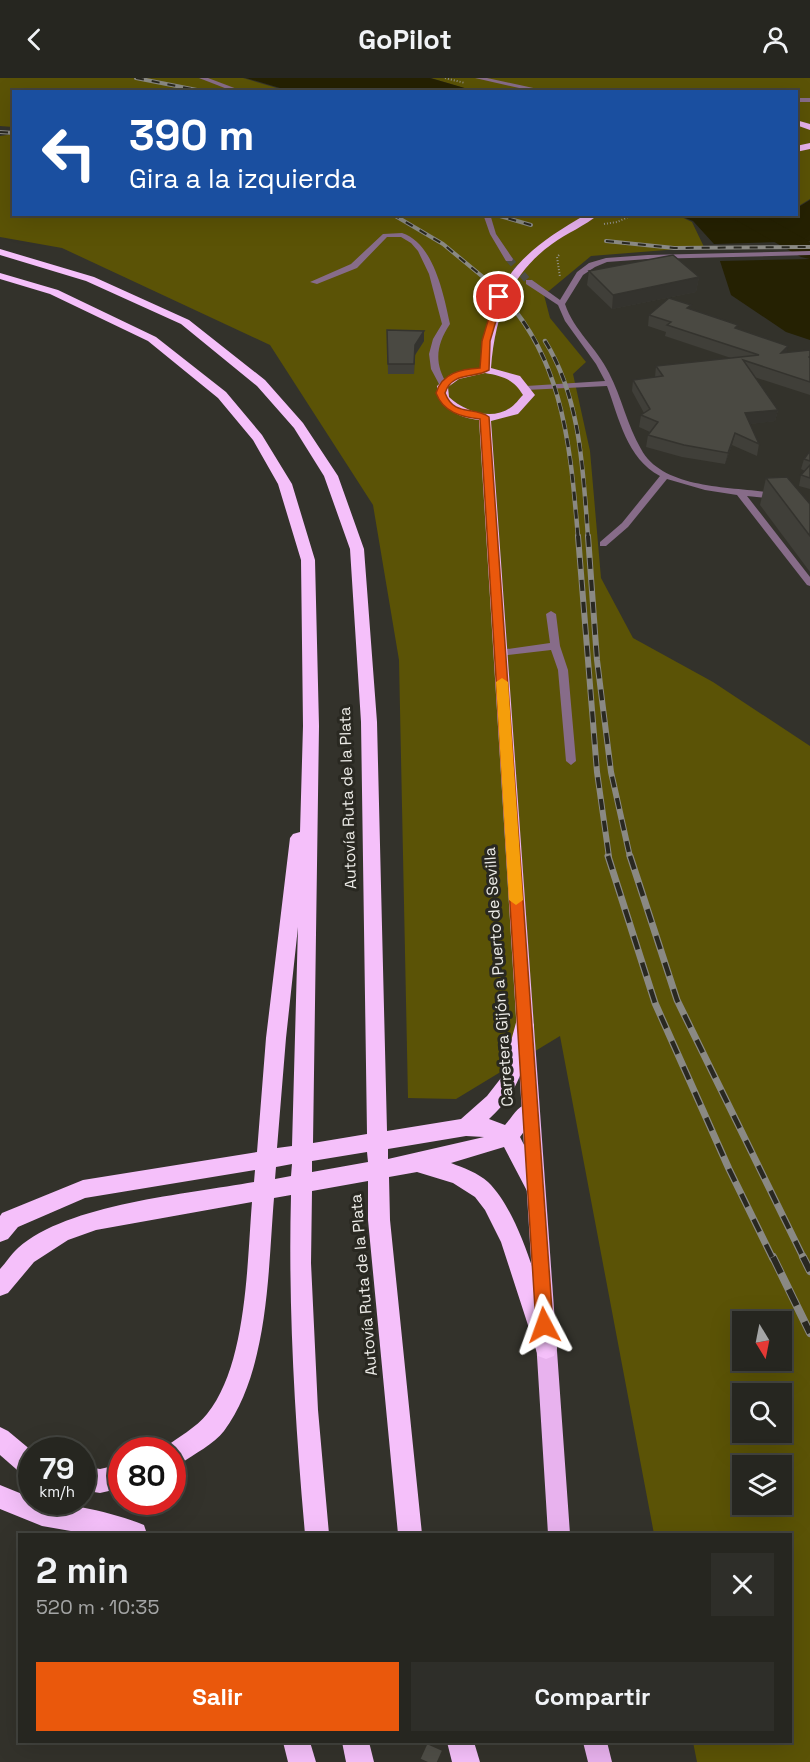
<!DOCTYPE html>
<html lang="es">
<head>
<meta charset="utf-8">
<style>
  body { margin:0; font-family:"Space Grotesk",sans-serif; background:#2e2e29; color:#f1f3f6; height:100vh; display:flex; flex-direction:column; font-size:22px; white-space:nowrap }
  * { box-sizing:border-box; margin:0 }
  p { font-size:20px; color:#a4a5a5 }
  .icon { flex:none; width:33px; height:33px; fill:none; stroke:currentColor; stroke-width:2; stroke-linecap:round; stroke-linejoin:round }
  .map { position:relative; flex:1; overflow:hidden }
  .panel { position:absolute; left:18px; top:1455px; width:774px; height:210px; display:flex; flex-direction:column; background:#262620; border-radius:0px; box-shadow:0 6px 24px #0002,0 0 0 2px #42433e }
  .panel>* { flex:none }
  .top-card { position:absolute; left:12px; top:12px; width:786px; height:126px; border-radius:0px; box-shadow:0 6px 24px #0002,0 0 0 2px #42433e; background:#1a4fa0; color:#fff; overflow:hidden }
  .needle { width:39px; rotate:170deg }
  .fabs { position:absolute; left:732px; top:1233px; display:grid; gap:12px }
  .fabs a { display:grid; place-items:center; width:60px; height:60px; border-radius:0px; background:#262620; box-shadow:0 6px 24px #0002,0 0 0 2px #42433e; font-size:30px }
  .speed { position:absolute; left:18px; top:1359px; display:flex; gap:12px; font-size:30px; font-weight:700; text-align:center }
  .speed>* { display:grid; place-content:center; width:78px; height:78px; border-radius:50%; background:#262620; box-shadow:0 6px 24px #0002,0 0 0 2px #42433e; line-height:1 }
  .speed small { font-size:15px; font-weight:400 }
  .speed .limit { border:9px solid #d22; background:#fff; color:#111 }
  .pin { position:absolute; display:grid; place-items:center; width:51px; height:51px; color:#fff; margin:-26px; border:3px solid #fff; border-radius:50%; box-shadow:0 2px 6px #0007 }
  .me { position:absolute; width:66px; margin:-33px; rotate:356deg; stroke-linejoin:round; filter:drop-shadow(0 0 4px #0008) }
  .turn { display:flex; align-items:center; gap:21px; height:126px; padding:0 18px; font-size:27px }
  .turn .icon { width:78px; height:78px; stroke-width:2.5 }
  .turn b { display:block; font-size:42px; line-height:51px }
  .round { display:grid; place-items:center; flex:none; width:63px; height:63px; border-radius:0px; background:#2e2e29 }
  .summary { display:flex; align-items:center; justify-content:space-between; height:102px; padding:0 18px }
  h1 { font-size:36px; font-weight:700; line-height:45px }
  .cta { display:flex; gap:12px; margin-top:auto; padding:12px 18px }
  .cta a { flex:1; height:69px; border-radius:0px; background:#ea580c; color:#fff; font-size:24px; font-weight:700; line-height:69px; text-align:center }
  .cta a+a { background:#2e2e29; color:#f1f3f6 }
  header { display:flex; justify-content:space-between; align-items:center; height:78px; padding:0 18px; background:#262620; font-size:27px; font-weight:700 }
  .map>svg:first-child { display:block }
  .green { fill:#5b5306; fill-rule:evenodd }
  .water { fill:#252102 }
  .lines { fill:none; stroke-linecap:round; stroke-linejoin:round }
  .river { fill:#252102; fill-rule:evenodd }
  .minor-tunnel-far1 { stroke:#4f4e47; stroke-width:7; stroke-dasharray:7 3; stroke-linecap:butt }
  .minor-tunnel { stroke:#4f4e47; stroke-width:16; stroke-dasharray:16 8; stroke-linecap:butt }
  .path { stroke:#93928c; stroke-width:2; stroke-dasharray:1 2; stroke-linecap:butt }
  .service { fill:#876c89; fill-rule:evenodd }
  .minor { fill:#876c89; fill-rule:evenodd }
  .tertiary { fill:#876c89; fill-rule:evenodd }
  .trunk { fill:#e8b2ee; fill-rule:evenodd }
  .motorway { fill:#f5c0fa; fill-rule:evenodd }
  .rail-far4-casing { stroke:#8a8984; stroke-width:4 }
  .rail-far3-casing { stroke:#8a8984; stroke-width:4.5 }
  .rail-far2-casing { stroke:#8a8984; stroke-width:6 }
  .rail-far1-casing { stroke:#8a8984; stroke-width:7 }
  .rail-casing { stroke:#8a8984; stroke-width:8 }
  .rail-far4 { stroke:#292821; stroke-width:2; stroke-dasharray:8; stroke-linecap:butt }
  .rail-far3 { stroke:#292821; stroke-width:3; stroke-dasharray:9; stroke-linecap:butt }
  .rail-far2 { stroke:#292821; stroke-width:4; stroke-dasharray:11; stroke-linecap:butt }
  .rail-far1 { stroke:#292821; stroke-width:4.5; stroke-dasharray:14; stroke-linecap:butt }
  .rail { stroke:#292821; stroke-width:6; stroke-dasharray:18; stroke-linecap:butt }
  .wall { fill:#403f39 }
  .shaded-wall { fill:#34332e }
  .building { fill:#4a4942; stroke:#34332e; stroke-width:1.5 }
  .route { fill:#ea580c; stroke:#983908; stroke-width:1.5 }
  .slow { fill:#f59e0b }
  .labels { text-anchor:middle; stroke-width:6; stroke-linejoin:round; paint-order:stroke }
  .street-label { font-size:16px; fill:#ecebe7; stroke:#292821 }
</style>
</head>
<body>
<header><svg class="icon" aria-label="back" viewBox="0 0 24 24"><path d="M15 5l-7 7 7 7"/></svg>GoPilot<svg class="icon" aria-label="person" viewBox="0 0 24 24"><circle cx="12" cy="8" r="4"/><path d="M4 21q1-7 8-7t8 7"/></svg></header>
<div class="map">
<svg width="810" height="1684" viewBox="0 0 810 1684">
  <rect width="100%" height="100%" fill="#33322b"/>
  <g class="green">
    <polygon points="0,0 243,0 287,13 14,14 13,49 0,48"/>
    <polygon points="431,0 810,0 810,121 797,129 796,14 477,14"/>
    <path d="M13 56 14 136H675L692 144 704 169 591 178 544 217 550 240 586 284 573 296 590 373 601 500 633 560 713 604 810 668V1684H697L693 1664H790V1456H654L560 958 456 1021 408 1020 399 582 373 427 270 267 62 170 0 159V58ZM742 1244H782V1282H742ZM742 1316H782V1354H742ZM742 1388H782V1426H742Z"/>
  </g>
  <g class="water">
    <polygon points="246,0 430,0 475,13 290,13"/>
    <polygon points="810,122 810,163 714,166 693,143 678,137 796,136 797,130"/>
    <polygon points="810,181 810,262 786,254 731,217 720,183"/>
  </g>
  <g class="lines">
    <polygon class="river" points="730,136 761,136 810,164 810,181 801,179 734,141"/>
    <polyline class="minor-tunnel-far1" points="509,181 529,204"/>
    <polyline class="minor-tunnel" points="428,1684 437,1664"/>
    <g class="path">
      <polyline points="445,0 465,5"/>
      <polyline points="604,146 617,144 635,136"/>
      <polyline points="559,177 557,179 560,199"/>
    </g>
    <polygon class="service" points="551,533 556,536 560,568 568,592 576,683 571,687 566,683 558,592 551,572 500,578 495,575 500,572 550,565 546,536"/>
    <g class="minor">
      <polygon points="199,0 208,0 245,14 235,14"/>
      <rect x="796" y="20" width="14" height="4"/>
      <polygon points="483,136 490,136 496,156 513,181 512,183 506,183 490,156"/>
      <path d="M402 155C434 165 444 218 450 246 436 267 434 285 447 306L446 308 439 306 431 291 429 276 433 261 442 246 429 196 418 173 411 165 401 159H387L357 190 317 206 310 204 351 186 383 156Z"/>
      <path d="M810 173V177L648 181 607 184 595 189 583 197 565 226C574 253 597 270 609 295 622 320 627 347 641 371 664 414 739 408 780 416V420L777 421 747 418 810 499V508L807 507 737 417 705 412 667 401 628 449 606 468H600V464L622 445 660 398C627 381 619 340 607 308L526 312 522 310 526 308 605 303 596 286 565 243 558 227 526 206V202H532L560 222 577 194 589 185 606 180 648 177Z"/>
    </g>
    <polygon class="tertiary" points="475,0 487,0 552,14 537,14"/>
    <g class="trunk">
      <polygon points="796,42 810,46 810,52 796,47"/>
      <polygon points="810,65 810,71 796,74 796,68"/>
      <path d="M587 136H599C585 148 567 155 552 166 509 197 495 239 491 290L520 298 535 317 518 336 491 343 570 1456H548L479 342C459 340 439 330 437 308L451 296 480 290C488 207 516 176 587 136ZM485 295C502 298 514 301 523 317 519 321 515 327 510 330 491 343 464 333 449 319L448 309 459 301Z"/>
      <polygon points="583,1664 607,1664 612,1684 588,1684"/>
    </g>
    <g class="motorway">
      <path d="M0 171 94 199 189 242 265 302 303 345 338 398 364 471 377 644 387 1053 461 1041 487 1018 501 1000 517 941 524 939 531 941 534 947C523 988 522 1011 489 1041L505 1047C514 1037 521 1021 536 1027L539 1033 520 1059 544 1106 541 1113 534 1115 527 1113 504 1069 451 1085C464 1090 478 1095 488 1104 523 1138 542 1224 557 1270L554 1278 546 1281 538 1278 501 1164 485 1132 475 1119 453 1105 417 1094 389 1099 390 1142 422 1456H398L368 1142V1103L312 1113 311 1185 318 1332 329 1456H305C295 1343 288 1230 291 1117L274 1120C268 1192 269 1292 224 1353 214 1366 194 1376 180 1386L172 1390V1372H162L164 1370C177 1360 197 1349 207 1336 247 1287 247 1185 252 1124L96 1152 68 1162 34 1184 8 1215 0 1218V1191C6 1185 11 1176 18 1170 67 1126 188 1116 254 1104L255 1092 85 1120 18 1149 8 1161 0 1164V1138L2 1135 83 1102 257 1074 266 960 290 760 293 756 300 754 303 648 301 482 278 406 253 362 218 320 148 263 50 216 0 201V195L58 212 156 259 226 314 262 357 292 406 315 482 319 648 313 1065 367 1056 361 644 350 471 324 398 294 350 257 308 181 246 86 203 0 177ZM298 849 292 1068 277 1070 286 960ZM466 1058 484 1059 388 1081V1071ZM367 1074 368 1084 312 1094V1083ZM292 1086 291 1098 275 1101 276 1089Z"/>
      <polygon points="0,1349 8,1353 32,1373 32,1402 24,1398 0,1377"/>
      <polygon points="122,1386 122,1410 100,1415 82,1412 82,1388 100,1391"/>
      <path d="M0 1407 32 1420V1424C66 1424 112 1434 144 1447L147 1456H88L42 1448 0 1431Z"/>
      <polygon points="283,1664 310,1664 316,1684 288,1684"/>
      <polygon points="342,1664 369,1664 374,1684 346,1684"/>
      <polygon points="447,1664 474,1664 480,1684 452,1684"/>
    </g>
    <g class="rail-far4-casing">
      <g id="rail-far4">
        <polyline points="136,0 207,14"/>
        <polyline points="0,54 14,55"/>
        <polyline points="392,136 443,166 489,204"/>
        <polyline points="493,136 531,147"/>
        <polyline points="606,163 674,170 810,169"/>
      </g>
    </g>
    <g class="rail-far3-casing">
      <g id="rail-far3">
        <path d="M487 203C563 269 570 365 578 459"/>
        <path d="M545 263C581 321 583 393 588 459"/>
      </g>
    </g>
    <g class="rail-far2-casing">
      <g id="rail-far2">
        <polyline points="578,458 597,694 609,779"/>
        <polyline points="588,458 597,582 611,694 630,779"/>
      </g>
    </g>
    <g class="rail-far1-casing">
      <g id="rail-far1">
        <polyline points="608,778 655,925 729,1091 773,1181"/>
        <polyline points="630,778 677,922 804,1181"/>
      </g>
    </g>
    <g class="rail-casing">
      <g id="rail">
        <polyline points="773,1179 810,1255"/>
        <polyline points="803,1179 810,1193"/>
      </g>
    </g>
    <use href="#rail-far4" class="rail-far4"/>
    <use href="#rail-far3" class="rail-far3"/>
    <use href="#rail-far2" class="rail-far2"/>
    <use href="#rail-far1" class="rail-far1"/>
    <use href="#rail" class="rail"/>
  </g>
  <g class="wall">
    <polygon points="589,193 699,199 696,214 612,231 587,207"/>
    <polygon points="690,231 738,251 787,275 810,272 810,317 754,299 778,332 775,343 750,346 759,366 757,378 732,367 725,386 682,379 646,369 648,357 650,354 639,349 641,337 644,335 632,313 633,302 655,299 656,288 731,280 665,258 666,254 648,248 649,237"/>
    <polygon points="387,252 424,263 415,277 414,296 388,296"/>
    <polygon points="810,373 810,411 799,408 801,397 805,393 801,391 804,381"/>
    <polygon points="766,400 810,426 810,494 760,427"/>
  </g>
  <g class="shaded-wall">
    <polygon points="699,199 696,214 612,231 613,217"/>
    <polygon points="424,253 424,263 415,277 414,296 415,267"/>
    <polygon points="788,268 786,279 781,275"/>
    <polygon points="778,332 775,343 743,347 745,335"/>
    <polygon points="735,355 732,367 725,386 728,375"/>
  </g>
  <g class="building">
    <polygon points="673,177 699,199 613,217 589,193"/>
    <polygon points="669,220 691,227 687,230 738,247 735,250 788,268 781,275 810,272 810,278 809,279 810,280 810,304 743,282 778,332 745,335 759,366 735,355 728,375 684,367 648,357 658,344 641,337 650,331 633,302 663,298 656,288 759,277 667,247 671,244 649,237"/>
    <polygon points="387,252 424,253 415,267 414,286 388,286"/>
    <polygon points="810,373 810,383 804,381"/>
    <polygon points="810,387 810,400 801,397"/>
    <polygon points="787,399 810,426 810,458 766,400"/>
  </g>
  <path class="route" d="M499 216 503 219 490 263 489 292C474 301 452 293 445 315 454 339 474 328 489 339L553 1247 550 1253 544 1255 538 1253 536 1247 480 341C461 339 443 334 436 315 442 295 461 291 480 290L482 263 495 219Z"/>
  <polygon class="slow" points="502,600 508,604 523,822 516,827 509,822 496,604"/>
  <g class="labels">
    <g class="street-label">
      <text transform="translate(347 720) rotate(-92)" y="6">Autovía Ruta de la Plata</text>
      <text transform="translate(498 899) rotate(-94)" y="6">Carretera Gijón a Puerto de Sevilla</text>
      <text transform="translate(363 1207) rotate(-95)" y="6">Autovía Ruta de la Plata</text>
    </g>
  </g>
</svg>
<div class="fabs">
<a><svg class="needle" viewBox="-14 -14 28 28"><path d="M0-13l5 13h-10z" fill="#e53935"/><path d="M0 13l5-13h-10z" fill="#a4a5a5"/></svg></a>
<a><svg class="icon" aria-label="search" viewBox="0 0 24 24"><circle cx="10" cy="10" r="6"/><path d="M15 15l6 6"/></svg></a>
<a><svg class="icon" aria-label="layers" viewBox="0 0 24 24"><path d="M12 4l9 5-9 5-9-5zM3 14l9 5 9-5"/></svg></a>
</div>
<div class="speed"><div>79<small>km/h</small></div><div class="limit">80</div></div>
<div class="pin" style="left:499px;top:219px;background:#d93025"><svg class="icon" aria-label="arrive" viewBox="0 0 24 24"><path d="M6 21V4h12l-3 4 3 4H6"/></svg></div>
<svg class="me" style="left:544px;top:1247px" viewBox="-20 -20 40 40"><path d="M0-17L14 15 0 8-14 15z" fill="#ea580c" stroke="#fff" stroke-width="4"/></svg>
<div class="top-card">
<div class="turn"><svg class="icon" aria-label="left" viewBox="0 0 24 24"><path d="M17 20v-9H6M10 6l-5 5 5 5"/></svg><div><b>390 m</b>Gira a la izquierda</div></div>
</div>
<section class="panel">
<div class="summary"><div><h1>2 min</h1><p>520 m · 10:35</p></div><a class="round"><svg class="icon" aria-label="close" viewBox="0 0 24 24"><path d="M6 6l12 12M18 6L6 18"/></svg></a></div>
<div class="cta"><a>Salir</a><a>Compartir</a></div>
</section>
</div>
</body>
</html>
